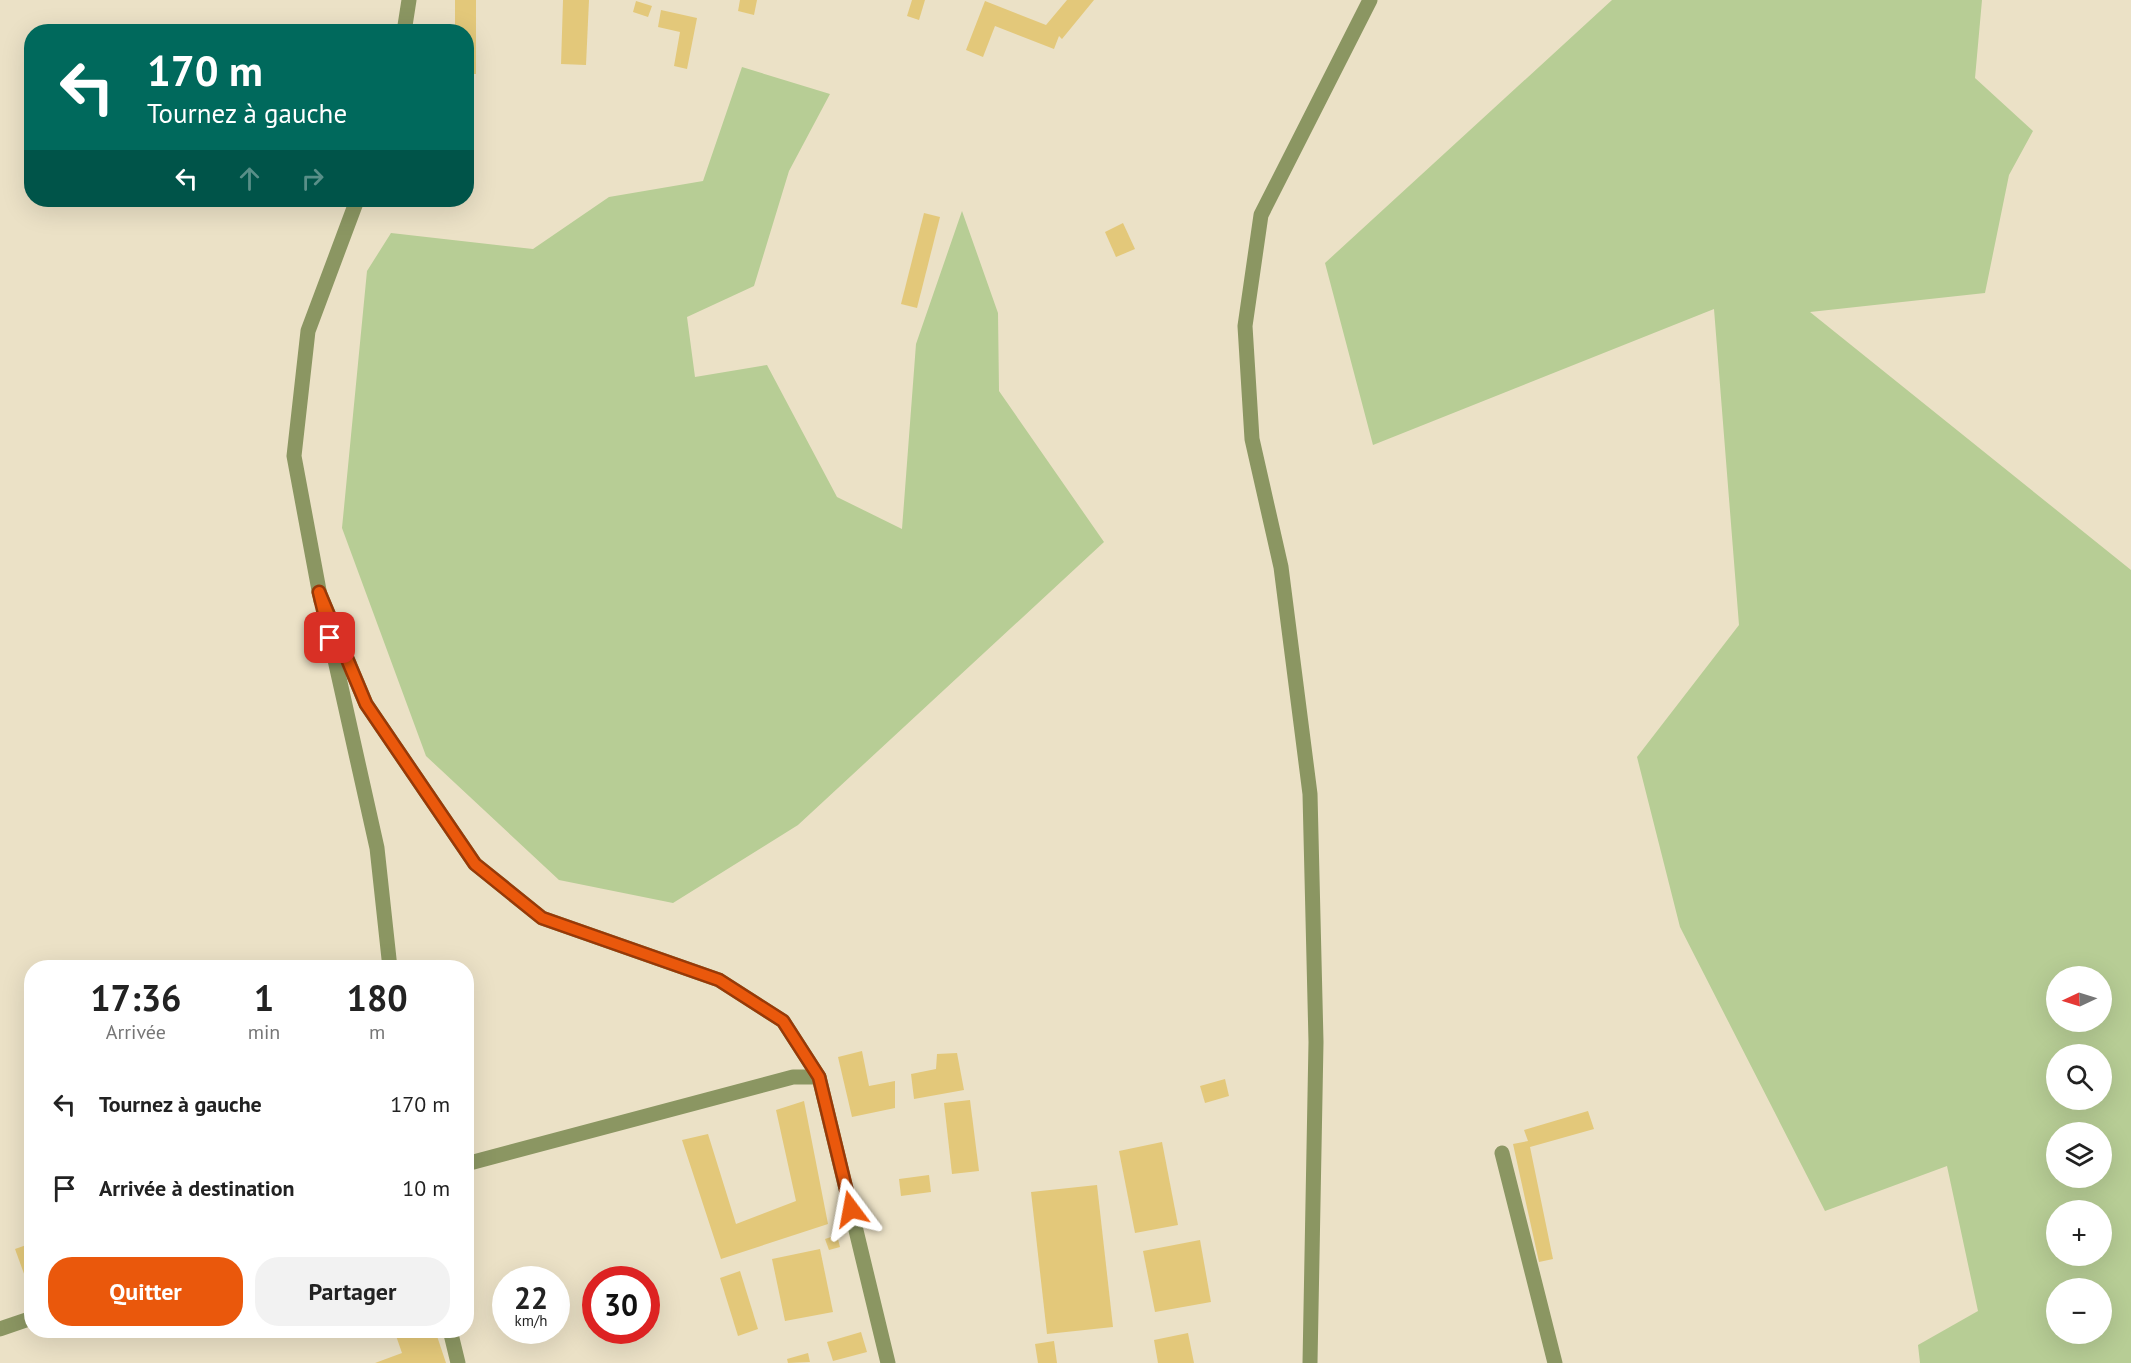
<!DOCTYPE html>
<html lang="fr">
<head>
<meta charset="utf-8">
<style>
  body { margin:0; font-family:"PT Sans",sans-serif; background:#f2f2f2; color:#222; height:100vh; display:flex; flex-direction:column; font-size:22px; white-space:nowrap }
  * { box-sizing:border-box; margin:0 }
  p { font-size:20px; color:#767676 }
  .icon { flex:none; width:33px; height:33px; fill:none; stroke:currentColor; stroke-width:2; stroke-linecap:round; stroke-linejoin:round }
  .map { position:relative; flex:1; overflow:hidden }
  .panel { position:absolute; left:24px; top:960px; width:450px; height:378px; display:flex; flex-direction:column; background:#fff; border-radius:24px; box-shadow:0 6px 24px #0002 }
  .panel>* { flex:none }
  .banner { position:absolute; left:24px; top:24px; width:450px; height:183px; border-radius:24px; box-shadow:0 6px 24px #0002; background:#00695c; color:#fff; overflow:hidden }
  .needle { width:39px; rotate:266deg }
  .buttons { position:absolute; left:2046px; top:966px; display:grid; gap:12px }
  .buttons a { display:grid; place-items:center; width:66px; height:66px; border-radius:50%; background:#fff; box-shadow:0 6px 24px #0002; font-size:30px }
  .speed { position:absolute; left:492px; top:1266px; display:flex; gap:12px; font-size:30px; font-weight:700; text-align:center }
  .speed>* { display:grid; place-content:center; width:78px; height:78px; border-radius:50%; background:#fff; box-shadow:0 6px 24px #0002; line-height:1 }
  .speed small { font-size:15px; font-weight:400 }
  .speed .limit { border:9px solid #d22; background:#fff; color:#111 }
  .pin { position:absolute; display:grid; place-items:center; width:51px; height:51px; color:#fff; margin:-26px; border-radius:12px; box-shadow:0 3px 9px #0006 }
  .me { position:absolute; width:66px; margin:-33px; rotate:347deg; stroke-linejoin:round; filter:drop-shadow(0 0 4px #0008) }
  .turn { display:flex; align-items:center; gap:21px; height:126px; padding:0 24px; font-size:27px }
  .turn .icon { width:78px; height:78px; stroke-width:2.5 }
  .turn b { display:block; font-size:42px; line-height:51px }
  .lanes { display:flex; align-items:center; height:57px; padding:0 24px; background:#0003; justify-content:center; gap:30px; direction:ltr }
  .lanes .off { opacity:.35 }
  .eta { display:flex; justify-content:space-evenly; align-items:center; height:102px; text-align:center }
  .eta b { font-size:36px; font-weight:700; line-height:42px }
  .cta { display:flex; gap:12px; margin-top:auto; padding:12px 24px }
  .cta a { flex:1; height:69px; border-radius:24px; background:#ea580c; color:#fff; font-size:24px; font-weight:700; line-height:69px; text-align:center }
  .cta a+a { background:#f2f2f2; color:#222 }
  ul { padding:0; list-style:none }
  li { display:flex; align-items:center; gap:18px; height:84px; padding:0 24px }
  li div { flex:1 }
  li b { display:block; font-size:22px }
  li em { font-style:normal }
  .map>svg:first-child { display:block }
  .green { fill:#b7cd95; fill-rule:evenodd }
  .building { fill:#e3c87a }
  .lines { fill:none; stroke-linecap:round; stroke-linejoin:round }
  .minor { stroke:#8b9662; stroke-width:15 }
  .route-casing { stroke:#983908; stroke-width:15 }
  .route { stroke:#ea580c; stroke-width:10 }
</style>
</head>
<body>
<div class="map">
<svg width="2131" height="1363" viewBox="0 0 2131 1363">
  <rect width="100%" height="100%" fill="#ebe1c6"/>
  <g class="green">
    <path d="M1612 0H1982L1975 78 2033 131 2009 175 1985 293 1810 312 2131 570V1363H1920L1918 1345 1978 1311 1947 1166 1825 1211 1680 927 1637 757 1739 625 1714 309 1373 445 1325 263ZM2056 976H2102V1022H2056ZM2056 1054H2102V1100H2056ZM2056 1132H2102V1178H2056ZM2056 1210H2102V1256H2056ZM2056 1288H2102V1334H2056Z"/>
    <polygon points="742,67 830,94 789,171 754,286 687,317 695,377 767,365 837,497 902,529 916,344 962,211 998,313 999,391 1104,542 798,825 673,903 559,880 426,756 342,528 367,271 391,233 533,249 609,197 703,181"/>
  </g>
  <g class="building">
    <polygon points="455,0 476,0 476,74 466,74 466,32 455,32"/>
    <polygon points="563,0 589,0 586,65 561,64"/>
    <polygon points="740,0 757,0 754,15 738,11"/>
    <polygon points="912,0 925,0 919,20 907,16"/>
    <polygon points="1067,0 1094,0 1062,39 1059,36 1054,49 995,26 983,57 966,50 985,1 1046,25"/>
    <polygon points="636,1 652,6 648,17 633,12"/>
    <polygon points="661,10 697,18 687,69 674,66 680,32 658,27"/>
    <polygon points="924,213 940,217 917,308 901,304"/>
    <polygon points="1123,223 1135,249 1116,257 1105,232"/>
    <polygon points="862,1051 869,1086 895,1081 895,1108 852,1117 838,1057"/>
    <polygon points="957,1053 964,1090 914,1099 911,1074 936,1069 937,1054"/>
    <polygon points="1225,1079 1229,1096 1205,1103 1200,1086"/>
    <polygon points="970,1100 979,1171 952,1174 944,1103"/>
    <polygon points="804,1101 828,1224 721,1259 682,1140 708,1134 736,1224 796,1201 776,1110"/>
    <polygon points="1588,1111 1594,1129 1530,1147 1553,1259 1539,1262 1513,1144 1528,1141 1524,1130"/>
    <polygon points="1162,1142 1178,1225 1135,1233 1119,1151"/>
    <polygon points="929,1175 931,1192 901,1196 899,1179"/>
    <polygon points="1097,1185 1113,1327 1047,1334 1031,1192"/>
    <polygon points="837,1235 840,1247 829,1250 825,1239"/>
    <polygon points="1200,1240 1211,1302 1155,1312 1143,1251"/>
    <polygon points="32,1243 32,1293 31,1293 15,1249"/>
    <polygon points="820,1249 833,1312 785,1321 772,1259"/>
    <polygon points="740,1271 758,1329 738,1336 720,1278"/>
    <polygon points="394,1330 435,1330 446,1363 375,1363 402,1353"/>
    <polygon points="861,1332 867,1352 833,1361 827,1342"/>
    <polygon points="1188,1333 1194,1363 1158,1363 1154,1340"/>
    <polygon points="1054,1341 1057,1363 1038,1363 1035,1344"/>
    <polygon points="808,1353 810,1362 788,1363 787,1359"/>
  </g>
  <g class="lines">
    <g class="minor">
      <polyline points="404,32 409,0"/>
      <polyline points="319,592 366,704 475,864 542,918 719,980 783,1021 819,1077 888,1363"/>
      <polyline points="321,601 294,456 308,331 357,200"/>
      <polyline points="329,633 377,848 390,968"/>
      <polyline points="1502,1153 1555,1363"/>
      <polyline points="466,1164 793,1077 819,1077"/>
      <polyline points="0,1329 32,1318"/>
      <polyline points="450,1330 458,1363"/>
      <polyline points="1310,1363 1316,1042 1310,794 1281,567 1252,439 1245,326 1261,215 1370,0"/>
    </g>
  </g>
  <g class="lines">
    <g class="route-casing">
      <polyline id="route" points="330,638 319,592 366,704 475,864 542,918 719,980 783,1021 819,1077 851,1209"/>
    </g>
    <use href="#route" class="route"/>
  </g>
</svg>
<div class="buttons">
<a><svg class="needle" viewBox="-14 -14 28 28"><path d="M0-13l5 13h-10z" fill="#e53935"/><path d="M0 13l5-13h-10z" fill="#767676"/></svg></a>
<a><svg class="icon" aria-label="search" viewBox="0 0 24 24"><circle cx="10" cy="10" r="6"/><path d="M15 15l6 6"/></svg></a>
<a><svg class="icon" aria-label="layers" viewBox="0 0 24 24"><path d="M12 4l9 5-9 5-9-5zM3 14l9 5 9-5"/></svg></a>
<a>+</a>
<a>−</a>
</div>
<div class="speed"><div>22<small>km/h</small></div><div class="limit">30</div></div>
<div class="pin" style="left:330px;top:638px;background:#d93025"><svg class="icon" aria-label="arrive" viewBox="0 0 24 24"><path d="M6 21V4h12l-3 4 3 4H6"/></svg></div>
<svg class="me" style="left:851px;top:1209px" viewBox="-20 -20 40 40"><path d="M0-17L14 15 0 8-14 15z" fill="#ea580c" stroke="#fff" stroke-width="4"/></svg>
<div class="banner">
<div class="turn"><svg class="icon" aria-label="left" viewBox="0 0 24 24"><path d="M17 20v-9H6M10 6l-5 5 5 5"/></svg><div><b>170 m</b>Tournez à gauche</div></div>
<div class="lanes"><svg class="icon" aria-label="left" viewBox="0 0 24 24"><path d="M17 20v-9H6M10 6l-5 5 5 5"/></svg><svg class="icon off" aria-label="ahead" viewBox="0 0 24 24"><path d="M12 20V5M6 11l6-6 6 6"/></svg><svg class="icon off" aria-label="right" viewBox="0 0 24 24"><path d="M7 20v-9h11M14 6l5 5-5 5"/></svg></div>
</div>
<section class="panel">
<div class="eta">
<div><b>17:36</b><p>Arrivée</p></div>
<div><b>1</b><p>min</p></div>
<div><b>180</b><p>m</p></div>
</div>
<ul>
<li><svg class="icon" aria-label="left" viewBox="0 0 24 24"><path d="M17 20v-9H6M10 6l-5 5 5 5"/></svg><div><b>Tournez à gauche</b></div><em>170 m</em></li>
<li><svg class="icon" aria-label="arrive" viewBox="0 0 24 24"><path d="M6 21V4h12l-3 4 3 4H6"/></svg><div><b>Arrivée à destination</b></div><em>10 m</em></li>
</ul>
<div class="cta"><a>Quitter</a><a>Partager</a></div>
</section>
</div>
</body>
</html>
